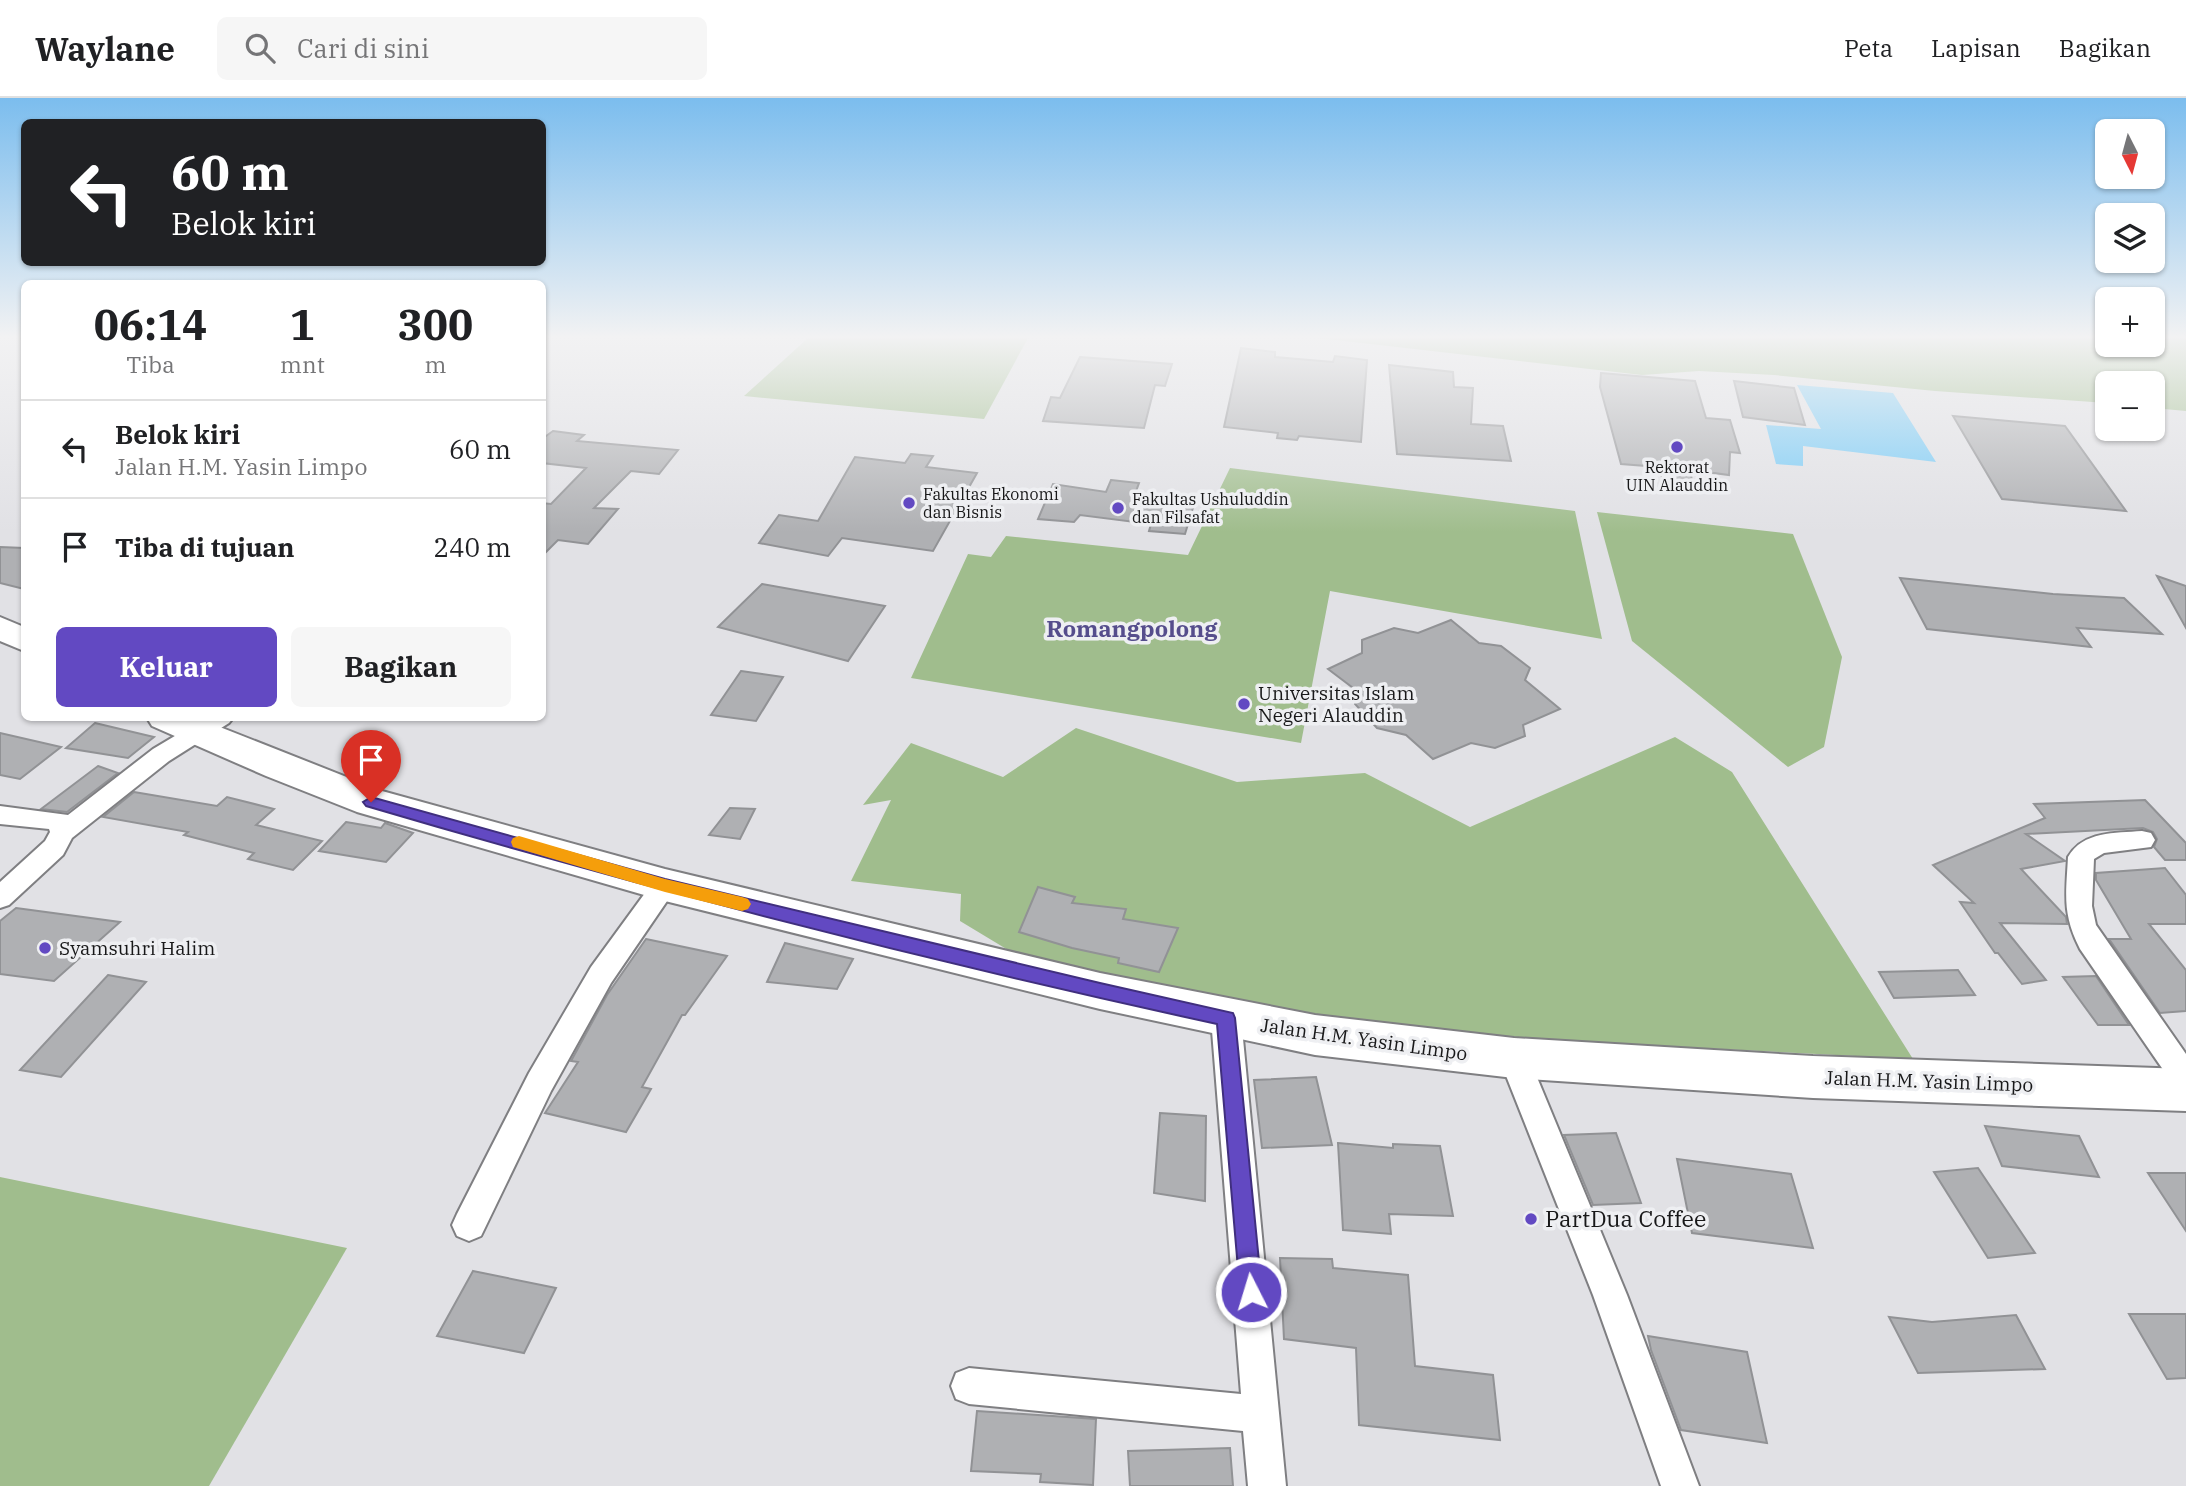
<!DOCTYPE html>
<html lang="id">
<head>
<meta charset="utf-8">
<style>
  body { margin:0; font-family:"IBM Plex Serif",serif; background:#f6f6f6; color:#202124; height:100vh; display:flex; flex-direction:column; font-size:26px; white-space:nowrap }
  * { box-sizing:border-box; margin:0 }
  p { font-size:23px; color:#757577 }
  .icon { flex:none; width:38px; height:38px; fill:none; stroke:currentColor; stroke-width:2; stroke-linecap:round; stroke-linejoin:round }
  .map { position:relative; flex:1; overflow:hidden }
  .side { position:absolute; left:21px; top:182px; width:525px; height:441px; display:flex; flex-direction:column; background:#fff; border-radius:10px; box-shadow:0 2px 5px #0004 }
  .side>* { flex:none }
  .top-card { position:absolute; left:21px; top:21px; width:525px; height:147px; border-radius:10px; box-shadow:0 2px 5px #0004; background:#202124; color:#fff; overflow:hidden }
  .needle { width:46px; rotate:174deg }
  .fabs { position:absolute; left:2095px; top:21px; display:grid; gap:14px }
  .fabs a { display:grid; place-items:center; width:70px; height:70px; border-radius:10px; background:#fff; box-shadow:0 2px 5px #0004; font-size:35px }
  .pin { position:absolute; display:grid; place-items:center; width:60px; height:60px; color:#fff; margin:-72px -30px; border-radius:50% 50% 50% 0; rotate:-45deg; box-shadow:0 0 7px #0007 }
  .pin .icon { rotate:45deg }
  .me { position:absolute; width:77px; margin:-38px; rotate:355deg; stroke-linejoin:round; filter:drop-shadow(0 0 5px #0008) }
  .turn { display:flex; align-items:center; gap:24px; height:147px; padding:0 35px; font-size:32px }
  .turn .icon { width:91px; height:91px; stroke-width:2.5 }
  .turn b { display:block; font-size:49px; line-height:60px }
  .eta { display:flex; justify-content:space-evenly; align-items:center; height:119px; text-align:center }
  .eta b { font-size:42px; font-weight:800; line-height:49px }
  .cta { display:flex; gap:14px; margin-top:auto; padding:14px 35px }
  .cta a { flex:1; height:80px; border-radius:10px; background:#6249c2; color:#fff; font-size:28px; font-weight:800; line-height:80px; text-align:center }
  .cta a+a { background:#f6f6f6; color:#202124 }
  ul { padding:0; list-style:none }
  li { display:flex; align-items:center; gap:21px; height:98px; padding:0 35px; border-top:2px solid #e0e0e0 }
  li div { flex:1 }
  li b { display:block; font-size:26px }
  li em { font-style:normal }
  header { display:flex; align-items:center; gap:42px; box-sizing:border-box; height:98px; padding:0 35px; background:#fff; border-bottom:2px solid #e0e0e0 }
  header strong { font-size:33px }
  nav { display:flex; gap:38px; margin-inline-start:auto; font-size:24px }
  .search { width:490px; height:63px; background:#f6f6f6; display:flex; align-items:center; gap:18px; box-sizing:border-box; padding:0 24px; border-radius:10px; color:#757577; font-size:26px }
  .map>svg:first-child { display:block }
  .green { fill:#a0bd8d }
  .water { fill:#77caf6 }
  .building { fill:#afb0b3; stroke:#919295; stroke-width:2 }
  .lines { fill:none; stroke-linecap:round; stroke-linejoin:round }
  .street-casing { stroke:#7f7f82; stroke-width:4 }
  .primary-casing { stroke:#7f7f82; stroke-width:4 }
  .street { fill:#fff; fill-rule:evenodd }
  .primary { fill:#fff; fill-rule:evenodd }
  .route { fill:#6249c2; stroke:#402f7e; stroke-width:2 }
  .slow { fill:#f59e0b }
  .poi-dot { fill:#6249c2; stroke:#eeeff2; stroke-width:2.5 }
  .labels { text-anchor:middle; stroke-width:7; stroke-linejoin:round; paint-order:stroke }
  .far-poi-label { font-size:16px; fill:#181819; stroke:#eeeff2; text-anchor:start }
  .poi-label { font-size:19px; fill:#181819; stroke:#eeeff2; text-anchor:start }
  .street-label { font-size:19px; fill:#181819; stroke:#eeeff2 }
  .quarter-label { font-size:23px; font-weight:bold; fill:#554d8c; stroke:#eeeff2 }
  .near-poi-label { font-size:23px; fill:#181819; stroke:#eeeff2; text-anchor:start }
</style>
</head>
<body>
<header>
<strong>Waylane</strong>
<div class="search"><svg class="icon" aria-label="search" viewBox="0 0 24 24"><circle cx="10" cy="10" r="6"/><path d="M15 15l6 6"/></svg>Cari di sini</div>
<nav><a>Peta</a><a>Lapisan</a><a>Bagikan</a></nav>
</header>
<div class="map">
<svg width="2186" height="1388" viewBox="0 0 2186 1388">
  <rect width="100%" height="100%" fill="#e1e1e5"/>
  <g class="green">
    <polygon points="808,240 1028,240 984,321 744,298"/>
    <polygon points="1318,240 2107,240 2107,247 2152,247 2153,240 2186,240 2186,313 2153,310 2152,285 2107,285 2107,305 1935,293 1774,277 1699,273 1642,277"/>
    <polygon points="1230,370 1575,413 1602,541 1330,493 1301,645 911,580 968,456 991,459 1006,438 1188,457"/>
    <polygon points="1597,414 1793,436 1842,559 1824,649 1788,669 1632,543"/>
    <polygon points="1076,630 1237,684 1365,675 1470,729 1675,639 1732,674 1913,961 1512,940 1270,915 1023,861 960,823 961,796 851,783 891,702 863,707 911,645 1003,679"/>
    <polygon points="0,1079 347,1150 209,1388 0,1388"/>
  </g>
  <polygon class="water" points="1797,287 1893,295 1936,364 1803,348 1803,368 1776,366 1766,327 1821,331"/>
  <g class="building">
    <polygon points="1241,250 1275,254 1275,259 1333,264 1335,258 1367,262 1361,344 1299,338 1297,342 1277,340 1278,335 1224,329"/>
    <polygon points="1080,259 1172,266 1165,288 1155,287 1144,330 1043,323 1051,299 1060,300"/>
    <polygon points="1389,267 1453,274 1454,289 1473,290 1471,326 1503,328 1511,363 1397,356"/>
    <polygon points="1601,275 1695,283 1706,320 1730,322 1740,355 1730,354 1729,377 1691,372 1692,390 1664,386 1659,369 1621,366 1600,289"/>
    <polygon points="1734,283 1794,290 1805,327 1743,319"/>
    <polygon points="1953,318 2065,328 2126,413 2002,401"/>
    <polygon points="553,333 584,337 577,343 678,352 659,376 631,373 594,410 618,411 588,446 558,442 542,458 542,405 551,406 586,370 542,365 542,341"/>
    <polygon points="911,356 933,358 926,369 977,375 933,453 842,440 828,458 759,445 779,417 818,423 855,359 905,365"/>
    <polygon points="1111,382 1139,385 1135,396 1195,403 1185,436 1149,433 1151,426 1080,417 1074,424 1038,421 1053,386 1106,394"/>
    <polygon points="0,449 24,450 24,491 0,485"/>
    <polygon points="2157,478 2186,488 2186,530"/>
    <polygon points="1900,480 2053,496 2124,500 2162,536 2077,530 2091,549 1927,531"/>
    <polygon points="762,486 885,508 848,563 718,529"/>
    <polygon points="1451,522 1479,545 1501,548 1530,570 1525,582 1560,611 1523,627 1525,638 1495,650 1471,645 1433,661 1406,637 1377,630 1355,606 1357,593 1328,571 1362,555 1362,542 1394,530 1418,535"/>
    <polygon points="741,573 783,579 756,623 711,617"/>
    <polygon points="95,625 154,639 128,660 66,650"/>
    <polygon points="0,635 61,649 20,681 0,677"/>
    <polygon points="98,668 118,675 67,714 41,711"/>
    <polygon points="134,694 217,708 227,699 274,711 256,727 322,743 293,772 248,761 254,755 184,737 188,734 103,719"/>
    <polygon points="2145,702 2186,745 2186,762 2165,762 2154,749 2157,741 2153,734 2143,730 2026,736 2065,763 2021,771 2066,819 2067,826 2000,825 2046,882 2022,886 1998,855 1995,855 1960,804 1974,805 1933,767 2045,720 2034,706"/>
    <polygon points="730,710 755,711 740,741 709,737"/>
    <polygon points="346,724 381,730 385,725 413,735 386,764 319,753"/>
    <polygon points="2165,770 2186,797 2186,826 2149,826 2186,872 2186,913 2160,915 2109,841 2131,841 2096,782 2096,775"/>
    <polygon points="1038,789 1075,799 1072,805 1126,811 1123,821 1178,830 1159,874 1118,865 1119,860 1072,850 1019,834"/>
    <polygon points="16,810 120,824 54,883 0,876 0,823"/>
    <polygon points="646,841 727,858 685,917 682,917 642,989 651,991 626,1034 545,1015 578,964 571,963 607,897"/>
    <polygon points="785,845 853,861 837,891 767,884"/>
    <polygon points="1958,872 1975,897 1894,900 1879,874"/>
    <polygon points="108,877 146,884 61,979 20,972"/>
    <polygon points="2096,878 2129,927 2098,927 2063,879"/>
    <polygon points="1316,979 1332,1047 1262,1050 1254,982"/>
    <polygon points="1160,1015 1206,1018 1205,1103 1154,1095"/>
    <polygon points="1985,1028 2079,1038 2099,1079 2002,1068"/>
    <polygon points="1616,1035 1641,1105 1593,1107 1564,1037"/>
    <polygon points="1338,1045 1393,1050 1393,1046 1440,1048 1453,1118 1389,1116 1391,1136 1343,1132"/>
    <polygon points="1677,1061 1791,1076 1813,1150 1692,1135"/>
    <polygon points="1978,1070 2035,1155 1988,1160 1934,1074"/>
    <polygon points="2148,1075 2186,1075 2186,1133"/>
    <polygon points="1280,1160 1332,1161 1333,1170 1408,1177 1415,1268 1493,1277 1500,1342 1359,1327 1356,1250 1284,1241"/>
    <polygon points="473,1173 556,1190 524,1255 437,1238"/>
    <polygon points="2129,1216 2186,1216 2186,1280 2167,1281"/>
    <polygon points="2016,1217 2045,1271 1918,1275 1889,1219 1932,1224"/>
    <polygon points="1648,1238 1747,1254 1767,1345 1681,1332 1651,1252"/>
    <polygon points="977,1313 1096,1321 1093,1387 1040,1384 1041,1376 971,1373"/>
    <polygon points="1230,1350 1233,1388 1130,1388 1128,1353"/>
  </g>
  <g class="lines">
    <g class="street-casing">
      <g id="street">
        <polygon points="205,620 233,620 229,625 169,663 72,740 63,757 9,807 0,810 0,784 45,743 50,734 49,731 0,726 0,708 68,717 153,651"/>
        <path d="M2142 733 2151 735 2155 742 2151 749 2104 755 2094 761 2092 808 2096 827 2186 956V993L2175 989 2080 851C2062 816 2066 797 2068 759 2083 733 2115 735 2142 733Z"/>
        <polygon points="665,777 674,780 678,787 611,885 551,993 481,1138 469,1143 457,1138 452,1127 457,1116 529,975 591,869 656,780"/>
        <polygon points="1226,908 1236,911 1241,920 1286,1388 1248,1388 1243,1333 969,1306 956,1301 951,1288 956,1275 969,1270 1241,1296 1211,920 1216,911"/>
        <polygon points="1514,947 1525,951 1529,960 1627,1197 1699,1388 1661,1388 1593,1197 1499,960 1503,951"/>
      </g>
    </g>
    <g class="primary-casing">
      <g id="primary">
        <polygon points="0,519 24,529 24,553 0,543"/>
        <polygon points="147,620 197,620 382,693 665,771 1100,875 1315,917 1514,940 1813,958 2186,971 2186,1013 1813,1000 1514,980 1315,957 1100,911 665,803 357,714 266,678 152,628"/>
      </g>
    </g>
    <use href="#street" class="street"/>
    <use href="#primary" class="primary"/>
  </g>
  <linearGradient id="sky" x2="0" y2="1"><stop stop-color="#7bbdee"/><stop offset="0.55" stop-color="#f2f2f3"/><stop offset="1" stop-color="#f2f2f3" stop-opacity="0"/></linearGradient>
  <rect width="2186" height="434" fill="url(#sky)"/>
  <path class="route" d="M371 699 665 781 1100 885 1233 915 1235 920 1262 1194 1259 1202 1251 1205 1243 1202 1240 1194 1217 926C931 864 647 791 366 708L363 704Z"/>
  <polygon class="slow" points="519,738 665,781 742,799 748,801 751,806 748,811 742,813 665,794 513,749 511,744 513,740"/>
  <g class="poi-dot">
    <circle cx="1677" cy="349" r="7"/>
    <circle cx="909" cy="405" r="7"/>
    <circle cx="1118" cy="410" r="7"/>
    <circle cx="1244" cy="606" r="7"/>
    <circle cx="45" cy="850" r="7"/>
    <circle cx="1531" cy="1121" r="7"/>
  </g>
  <g class="labels">
    <g class="far-poi-label">
      <text x="1677" y="375" text-anchor="middle">Rektorat<tspan x="1677" dy="18">UIN Alauddin</tspan></text>
      <text x="923" y="402">Fakultas Ekonomi<tspan x="923" dy="18">dan Bisnis</tspan></text>
      <text x="1132" y="407">Fakultas Ushuluddin<tspan x="1132" dy="18">dan Filsafat</tspan></text>
    </g>
    <g class="poi-label">
      <text x="1258" y="602">Universitas Islam<tspan x="1258" dy="22">Negeri Alauddin</tspan></text>
      <text x="59" y="857">Syamsuhri Halim</text>
    </g>
    <g class="street-label">
      <text transform="translate(1364 941) rotate(8)" y="7">Jalan H.M. Yasin Limpo</text>
      <text transform="translate(1929 983) rotate(2)" y="7">Jalan H.M. Yasin Limpo</text>
    </g>
    <g class="quarter-label">
      <text x="1132" y="539">Romangpolong</text>
    </g>
    <g class="near-poi-label">
      <text x="1545" y="1129">PartDua Coffee</text>
    </g>
  </g>
</svg>
<div class="fabs">
<a><svg class="needle" viewBox="-14 -14 28 28"><path d="M0-13l5 13h-10z" fill="#e53935"/><path d="M0 13l5-13h-10z" fill="#757577"/></svg></a>
<a><svg class="icon" aria-label="layers" viewBox="0 0 24 24"><path d="M12 4l9 5-9 5-9-5zM3 14l9 5 9-5"/></svg></a>
<a>+</a>
<a>−</a>
</div>
<div class="pin" style="left:371px;top:704px;background:#d93025"><svg class="icon" aria-label="arrive" viewBox="0 0 24 24"><path d="M6 21V4h12l-3 4 3 4H6"/></svg></div>
<svg class="me" style="left:1251px;top:1194px" viewBox="-20 -20 40 40"><circle r="17" fill="#6249c2" stroke="#fff" stroke-width="3"/><path d="M0-11L8 9 0 5-8 9z" fill="#fff"/></svg>
<div class="top-card">
<div class="turn"><svg class="icon" aria-label="left" viewBox="0 0 24 24"><path d="M17 20v-9H6M10 6l-5 5 5 5"/></svg><div><b>60 m</b>Belok kiri</div></div>
</div>
<section class="side">
<div class="eta">
<div><b>06:14</b><p>Tiba</p></div>
<div><b>1</b><p>mnt</p></div>
<div><b>300</b><p>m</p></div>
</div>
<ul>
<li><svg class="icon" aria-label="left" viewBox="0 0 24 24"><path d="M17 20v-9H6M10 6l-5 5 5 5"/></svg><div><b>Belok kiri</b><p>Jalan H.M. Yasin Limpo</p></div><em>60 m</em></li>
<li><svg class="icon" aria-label="arrive" viewBox="0 0 24 24"><path d="M6 21V4h12l-3 4 3 4H6"/></svg><div><b>Tiba di tujuan</b></div><em>240 m</em></li>
</ul>
<div class="cta"><a>Keluar</a><a>Bagikan</a></div>
</section>
</div>
</body>
</html>
